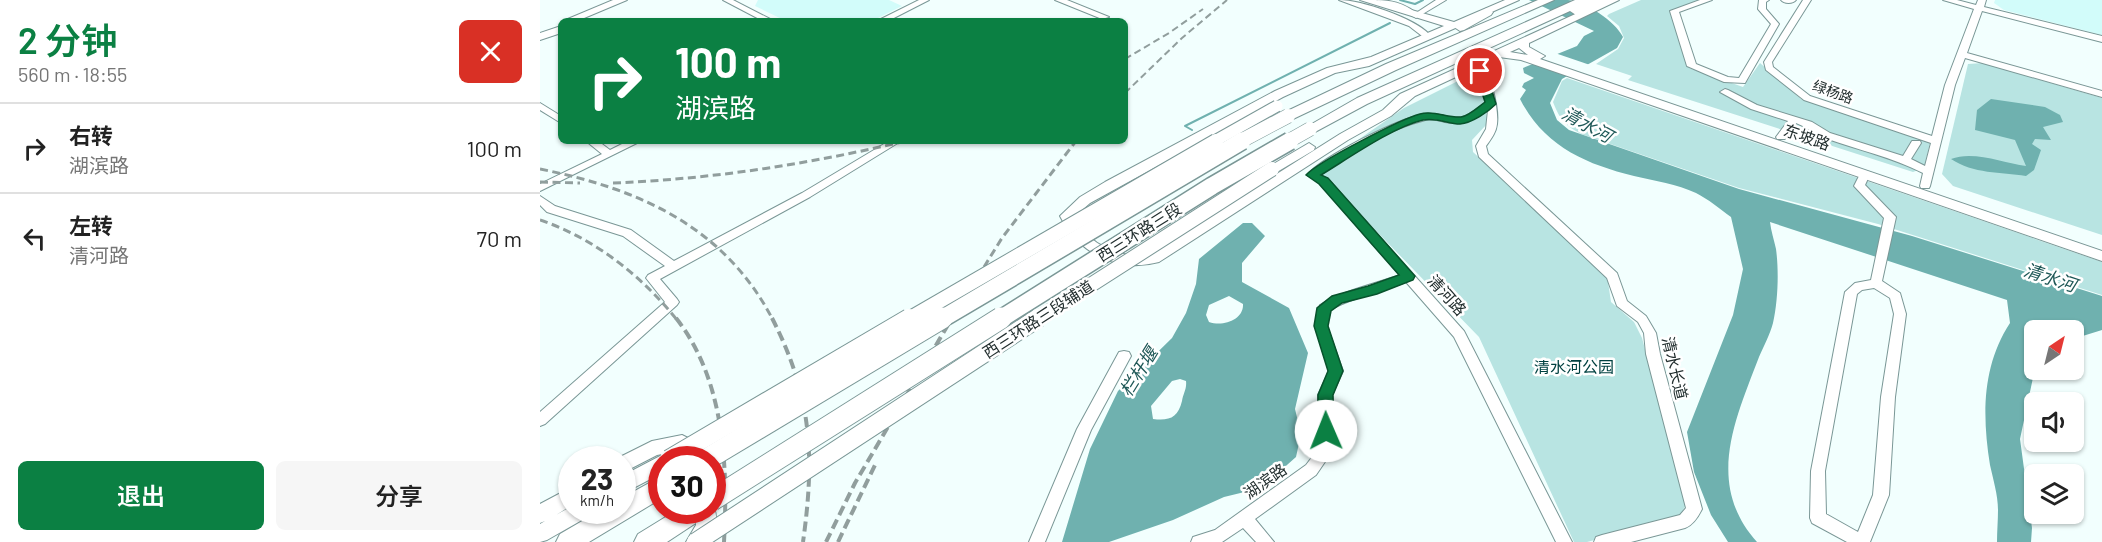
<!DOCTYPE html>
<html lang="zh">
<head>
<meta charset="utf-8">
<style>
  body { margin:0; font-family:Barlow,"Noto Sans SC",sans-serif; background:#f6f6f6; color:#222; height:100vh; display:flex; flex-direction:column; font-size:22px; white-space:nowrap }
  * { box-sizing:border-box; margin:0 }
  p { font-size:20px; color:#767676 }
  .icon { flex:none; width:33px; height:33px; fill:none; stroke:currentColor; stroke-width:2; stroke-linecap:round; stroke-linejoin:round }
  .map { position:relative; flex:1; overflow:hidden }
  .details { display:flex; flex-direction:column; background:#fff; width:540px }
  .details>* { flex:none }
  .top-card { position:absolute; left:18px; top:18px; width:570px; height:126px; border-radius:9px; box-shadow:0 2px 4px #0004; background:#0b8043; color:#fff; overflow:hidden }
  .needle { width:39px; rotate:35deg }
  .fabs { position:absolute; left:1484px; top:320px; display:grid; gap:12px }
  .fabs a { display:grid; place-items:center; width:60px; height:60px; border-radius:9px; background:#fff; box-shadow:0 2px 4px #0004; font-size:30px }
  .speed { position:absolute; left:18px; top:446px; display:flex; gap:12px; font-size:30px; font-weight:700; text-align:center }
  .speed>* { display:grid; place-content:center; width:78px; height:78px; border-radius:50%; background:#fff; box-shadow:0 2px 4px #0004; line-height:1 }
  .speed small { font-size:15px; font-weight:400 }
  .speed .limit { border:9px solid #d22; background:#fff; color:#111 }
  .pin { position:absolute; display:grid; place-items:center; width:51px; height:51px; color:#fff; margin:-26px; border:3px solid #fff; border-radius:50%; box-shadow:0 2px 6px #0007 }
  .me { position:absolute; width:66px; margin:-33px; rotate:359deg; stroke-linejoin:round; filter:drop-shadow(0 0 4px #0008) }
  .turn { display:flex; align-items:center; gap:21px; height:126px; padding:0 18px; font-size:27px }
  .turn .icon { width:78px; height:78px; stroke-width:2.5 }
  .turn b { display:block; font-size:42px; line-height:51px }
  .round { display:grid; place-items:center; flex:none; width:63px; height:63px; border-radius:9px; background:#f6f6f6 }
  .head { display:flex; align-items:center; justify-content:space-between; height:102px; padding:0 18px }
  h1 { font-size:36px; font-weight:600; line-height:45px; color:#0b8043 }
  .action { display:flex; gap:12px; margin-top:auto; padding:12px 18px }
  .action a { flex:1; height:69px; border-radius:9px; background:#0b8043; color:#fff; font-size:24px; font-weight:600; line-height:69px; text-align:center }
  .action a+a { background:#f6f6f6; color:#222 }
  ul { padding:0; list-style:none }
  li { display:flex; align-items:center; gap:18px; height:90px; padding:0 18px; border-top:2px solid #e0e0e0 }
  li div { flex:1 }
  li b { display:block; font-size:22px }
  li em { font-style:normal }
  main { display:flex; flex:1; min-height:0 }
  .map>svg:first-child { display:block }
  .built { fill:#d2fcfa }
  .green { fill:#b8e4e2 }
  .water { fill:#6fb1af; fill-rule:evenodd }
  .pier { fill:#f2fffe }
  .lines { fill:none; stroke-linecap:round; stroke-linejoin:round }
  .stream { stroke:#6fb1af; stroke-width:2 }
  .minor-casing { stroke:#7a9796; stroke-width:2 }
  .major-casing { stroke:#7a9796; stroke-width:2 }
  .highway-casing { stroke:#7a9796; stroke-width:2 }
  .minor { fill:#fff; fill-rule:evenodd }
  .major { fill:#fff; fill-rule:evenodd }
  .highway { fill:#fff; fill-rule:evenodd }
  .rail-far2 { stroke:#919e9d; stroke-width:2; stroke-dasharray:7 4; stroke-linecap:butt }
  .rail-far1 { stroke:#919e9d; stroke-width:3; stroke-dasharray:8 4.5; stroke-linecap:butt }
  .rail { stroke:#919e9d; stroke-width:4; stroke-dasharray:10 5; stroke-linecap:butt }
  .major-bridge-far2-casing { stroke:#7a9796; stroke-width:13; stroke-linecap:butt }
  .major-bridge-far1-casing { stroke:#7a9796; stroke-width:16; stroke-linecap:butt }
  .major-bridge-casing { stroke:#7a9796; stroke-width:20; stroke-linecap:butt }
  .highway-bridge-far2-casing { stroke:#7a9796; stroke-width:15; stroke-linecap:butt }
  .highway-bridge-far1-casing { stroke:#7a9796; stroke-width:20; stroke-linecap:butt }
  .highway-bridge-casing { stroke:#7a9796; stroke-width:23; stroke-linecap:butt }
  .major-bridge-far2 { stroke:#fff; stroke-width:11 }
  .major-bridge-far1 { stroke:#fff; stroke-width:14 }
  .major-bridge { stroke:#fff; stroke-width:18 }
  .highway-bridge-far2 { stroke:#fff; stroke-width:14 }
  .highway-bridge-far1 { stroke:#fff; stroke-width:17 }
  .highway-bridge { stroke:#fff; stroke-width:21 }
  .route { fill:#0b8043; stroke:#07532c; stroke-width:1.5 }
  .labels { text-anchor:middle; stroke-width:5; stroke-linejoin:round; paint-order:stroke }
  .far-street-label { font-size:14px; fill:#222e2e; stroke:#fff }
  .street-label { font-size:16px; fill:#222e2e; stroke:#fff }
  .park-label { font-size:16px; fill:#004141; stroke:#fff }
  .water-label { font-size:18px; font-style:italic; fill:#1f5857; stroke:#fff }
</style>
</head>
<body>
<main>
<section class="details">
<div class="head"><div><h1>2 分钟</h1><p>560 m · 18:55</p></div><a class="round" style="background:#d93025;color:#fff"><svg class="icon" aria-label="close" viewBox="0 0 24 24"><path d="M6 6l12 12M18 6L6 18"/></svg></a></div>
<ul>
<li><svg class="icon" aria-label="right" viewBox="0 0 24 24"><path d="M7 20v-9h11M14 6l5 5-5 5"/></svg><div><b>右转</b><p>湖滨路</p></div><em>100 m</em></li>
<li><svg class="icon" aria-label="left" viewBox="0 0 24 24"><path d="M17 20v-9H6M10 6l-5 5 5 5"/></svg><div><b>左转</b><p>清河路</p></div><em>70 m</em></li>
</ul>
<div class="action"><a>退出</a><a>分享</a></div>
</section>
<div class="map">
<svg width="1562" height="542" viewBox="0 0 1562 542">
  <rect width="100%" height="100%" fill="#f2fffe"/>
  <g class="built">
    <polygon points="218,0 349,0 362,6 334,20 325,21 246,21 215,6"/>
    <polygon points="1455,0 1562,0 1562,35 1464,10 1454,3"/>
  </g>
  <g class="green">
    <polygon points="1101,0 1161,0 1130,11 1149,68 1203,87 1220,63 1261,99 1380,137 1390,143 1384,168 1373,172 1088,80 1092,76 1056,64 1078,49 1084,38 1079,26 1067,16 1069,14"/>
    <polygon points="1443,63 1562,98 1562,235 1413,186 1402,174 1428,64"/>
    <polygon points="936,72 946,96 947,124 932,140 933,152 1067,275 1071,302 1094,322 1102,338 1146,504 1140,517 1047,542 1034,542 939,337 776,169 864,108"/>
    <path d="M1027 78 1562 262V295L1338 224 1199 188 1044 135C1026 127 1020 120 1013 102L1022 81Z"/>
  </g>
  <g class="water">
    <path d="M989 0C1001 0 1015 0 1028 0 1046 2 1075 21 1083 37L1077 48 1022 79 1010 103 1017 120 1029 130 1199 189 1372 236 1562 296V330L1533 339V330H1494V369H1498L1494 373 1480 439 1492 528 1491 542H1457C1457 531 1458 520 1458 510 1458 495 1453 479 1450 465 1442 415 1442 366 1470 323L1467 300 1230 222C1231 231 1234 240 1236 249 1239 271 1238 301 1233 323 1230 334 1224 346 1219 357 1195 420 1165 484 1217 542H1188L1171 515 1154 472 1147 432 1193 315 1203 269 1191 217C1180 209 1168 199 1156 193 1137 184 1115 181 1094 176 1045 164 1004 146 980 99L986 90 982 87 984 83 994 78 984 73 983 68 1037 46 1044 36 1054 31Z"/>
    <path d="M1451 99 1505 107 1520 115 1523 122 1503 127 1511 140 1495 139 1492 144 1501 150 1494 170 1486 176C1461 172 1433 174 1411 159 1433 150 1464 163 1486 166L1475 140 1435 130 1437 110Z"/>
    <path d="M703 223H712L725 236 702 263V282L749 308 768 353 755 409 761 434 756 457 721 488 684 497 633 520 569 542H522L550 449 578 391 632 338 646 313 656 284 659 259ZM689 296 703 304C704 320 683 327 669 322L666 315 669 305ZM640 379 646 381C647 389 643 394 642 401 638 418 629 421 613 419L611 406 632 381Z"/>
  </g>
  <polygon class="pier" points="1012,52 1053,66 1032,77 989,62"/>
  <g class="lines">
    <g class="stream">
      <polyline points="860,0 875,4 883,0"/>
      <polyline points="652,130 645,126 850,23"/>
    </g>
    <g class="minor-casing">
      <g id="minor">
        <polygon points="183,0 193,0 234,21 223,21"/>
        <polygon points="379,0 389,0 348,21 337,21"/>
        <polygon points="515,0 527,0 569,17 562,19"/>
        <path d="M799 0C821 0 874 18 889 34L882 36 869 26Z"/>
        <path d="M836 0C851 0 864 3 876 13L896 0H906L876 18 862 10Z"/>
        <polygon points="1160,0 1172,0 1139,12 1156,64 1188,77 1199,78 1231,24 1218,9 1219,0 1229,0 1226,2 1226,9 1239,24 1205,83 1184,82 1147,66 1130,11"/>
        <path d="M1241 0H1256C1253 4 1244 4 1241 0Z"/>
        <path d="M1263 0H1271L1232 62 1233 67 1270 96 1392 136 1405 85 1434 9 1403 0H1417L1436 5 1438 0H1446L1444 7 1562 36V42L1442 11 1427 53 1562 91V97L1425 58 1415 85 1390 186 1389 188H1381L1380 186 1383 173C1352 157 1318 150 1285 138 1275 134 1267 127 1256 123L1245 139H1237L1236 137 1248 121 1211 109 1180 92 1185 89 1188 90 1217 105 1272 122 1290 133 1363 156 1372 141H1380L1381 143 1371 159 1385 166 1391 143 1264 100 1226 70 1224 62Z"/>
        <path d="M937 60C950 67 959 109 957 124 956 133 951 139 946 146L948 154 1077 273 1087 301 1106 316 1116 333 1120 354 1162 509C1158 517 1153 525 1145 528L1091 542H1054L1056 537 1062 535 1140 515 1146 508 1106 354 1104 333 1098 322 1077 306 1067 278 939 157 936 146 946 129 948 110C934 120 922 125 905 122 897 120 890 118 882 121 845 130 811 154 780 175L788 179 924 331 1032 542H1016L914 337 866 282C842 291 810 298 790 310L787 326 803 371 792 395 793 449 791 453 776 475 715 519 734 542H716L703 528 682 542H651L653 537 675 530 766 465 779 448 778 395 789 371 775 326 780 305C802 291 834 284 860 275L780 183 767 175C784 156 860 117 886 114 898 112 911 120 923 117 931 114 939 107 947 102L933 63Z"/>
        <polygon points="0,103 21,116 21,123 0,110"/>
        <polygon points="46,141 58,141 70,150 88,141 101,141 0,191 0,184 62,154"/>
        <polygon points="349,141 361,141 270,197 120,279 137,299 139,302 137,305 5,424 0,426 0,412 125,302 106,278 108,275 125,266 83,236 7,212 0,205 0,196 15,206 91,230 134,261 262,193"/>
        <path d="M1325 171 1330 174 1325 185 1356 217 1342 281 1360 293 1366 314 1355 397 1349 495 1330 542H1307L1272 523 1270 518 1271 471 1305 292 1315 283 1331 280 1344 218 1314 186 1321 172ZM1334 288 1350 298 1354 314 1341 397 1333 495 1318 532 1286 514 1285 471 1317 294 1322 290Z"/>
        <polygon points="584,351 589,352 591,356 551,430 505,542 489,542 537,429 579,352"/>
      </g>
    </g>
    <g class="major-casing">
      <g id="major">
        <polygon points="73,0 87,0 37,21 23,21"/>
        <path d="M820 0H836L914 22 965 0H979L829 66 795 73 743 97 550 203 534 217C549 245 580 260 610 254L800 134 843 110 860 94 1066 0H1079L989 43V47L1005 56 1000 59 1562 251V261L981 60 959 57 875 96 851 116 808 140 619 262C578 273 539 254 520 216L540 197 565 182 735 91 787 68 831 57 904 26ZM979 48 988 55 970 52Z"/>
        <polygon points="21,26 21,33 0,40 0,33"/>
        <polygon points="769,143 775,147 774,150 737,172 727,172 725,169"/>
        <polygon points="142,435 148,438 168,459 147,459 138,451 117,455 82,473 82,459 76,459 112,441"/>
        <polygon points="122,455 129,459 122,459 122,473 82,494 82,476"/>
        <polygon points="32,487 32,505 16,515 32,506 32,510 52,510 49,516 7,540 0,542 0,524 5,521 0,523 0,504"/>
        <path d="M172 504C180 517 175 530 167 542H146L156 525V510H172Z"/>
      </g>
    </g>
    <g class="highway-casing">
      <g id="highway">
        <polygon points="998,0 1014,0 856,70 753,119 748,120 741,116 743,113 846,64"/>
        <polygon points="1035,0 1071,0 1040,14 1036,15 1030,11 827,104 775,132 765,132 763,129 817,98"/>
        <polygon points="947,8 953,12 951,15 924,30 920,31 914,27"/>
        <polygon points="122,476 122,498 49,542 16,542 20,534 61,510 82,510 82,498"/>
        <polygon points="137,510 169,510 165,517 127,542 94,542 98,534"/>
      </g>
    </g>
    <use href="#minor" class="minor"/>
    <use href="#major" class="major"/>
    <use href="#highway" class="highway"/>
    <g class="rail-far2">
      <polyline points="585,59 629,33 663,9"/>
      <polyline points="585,93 642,38 687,0"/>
      <polyline points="360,142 366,141"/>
    </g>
    <g class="rail-far1">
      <path d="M0 169C99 189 184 226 233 320"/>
      <polyline points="0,182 40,183"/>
      <path d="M73 183C173 179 269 164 366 141"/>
      <path d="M0 220C54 238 102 276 137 320"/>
      <polyline points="411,320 462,238 536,141"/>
    </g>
    <g class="rail">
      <path d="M136 318C185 380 188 467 184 542"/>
      <path d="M232 318C272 396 275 457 263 542"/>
      <polyline points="286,542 315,483 412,318"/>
      <polyline points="298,542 336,463"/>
    </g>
    <g class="major-bridge-far2-casing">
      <polyline id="major-bridge-far2" points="673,142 737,106"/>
    </g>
    <g class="major-bridge-far1-casing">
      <g id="major-bridge-far1">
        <polyline points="367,320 676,141"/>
        <polyline points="496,320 732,169"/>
      </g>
    </g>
    <g class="major-bridge-casing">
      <g id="major-bridge">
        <polyline points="129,459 369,318"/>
        <polyline points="156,542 498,318"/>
      </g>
    </g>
    <g class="highway-bridge-far2-casing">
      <g id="highway-bridge-far2">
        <polyline points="699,142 748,116"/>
        <polyline points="747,142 770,129"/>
      </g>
    </g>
    <g class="highway-bridge-far1-casing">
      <g id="highway-bridge-far1">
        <polyline points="400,320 702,141"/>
        <polyline points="459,320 672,186 750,141"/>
      </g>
    </g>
    <g class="highway-bridge-casing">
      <g id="highway-bridge">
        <polyline points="167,459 402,318"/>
        <polyline points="172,500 461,318"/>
      </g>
    </g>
    <use href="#major-bridge-far2" class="major-bridge-far2"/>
    <use href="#major-bridge-far1" class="major-bridge-far1"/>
    <use href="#major-bridge" class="major-bridge"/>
    <use href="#highway-bridge-far2" class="highway-bridge-far2"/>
    <use href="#highway-bridge-far1" class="highway-bridge-far1"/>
    <use href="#highway-bridge" class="highway-bridge"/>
  </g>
  <path class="route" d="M940 68 946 71 956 104C948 112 932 123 920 124 908 124 896 117 883 120 853 127 809 158 781 175L788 178 875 276 873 280 837 294 802 303 791 311 788 326 803 371 793 395 794 431 792 436 786 438 780 436 778 431V395L788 371 774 326 777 308 792 296 828 286 859 275 779 184 766 175C779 161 861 119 880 114 894 110 907 118 921 117 929 116 938 107 945 102L935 71Z"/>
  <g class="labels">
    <g class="far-street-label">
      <text transform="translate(1293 92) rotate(20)" y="5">绿杨路</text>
    </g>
    <g class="street-label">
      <text transform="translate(1267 137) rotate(19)" y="6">东坡路</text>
      <text transform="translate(599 232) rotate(-32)" y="6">西三环路三段</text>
      <text transform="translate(907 295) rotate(48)" y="6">清河路</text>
      <text transform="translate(498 319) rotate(-33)" y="6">西三环路三段辅道</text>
      <text transform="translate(1135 368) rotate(77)" y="6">清水长道</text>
      <text transform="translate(725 481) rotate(-35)" y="6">湖滨路</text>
    </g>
    <g class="park-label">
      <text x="1034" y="373">清水河公园</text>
    </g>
    <g class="water-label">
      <text transform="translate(1047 125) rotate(29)" y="6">清水河</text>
      <text transform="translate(1510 278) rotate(18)" y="6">清水河</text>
      <text transform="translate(599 372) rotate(-58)" y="6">栏杆堰</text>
    </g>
  </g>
</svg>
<div class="fabs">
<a><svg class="needle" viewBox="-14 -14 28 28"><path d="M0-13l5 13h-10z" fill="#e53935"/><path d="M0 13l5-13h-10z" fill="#767676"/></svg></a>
<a><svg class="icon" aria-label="sound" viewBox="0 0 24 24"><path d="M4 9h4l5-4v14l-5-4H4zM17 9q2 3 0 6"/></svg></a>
<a><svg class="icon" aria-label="layers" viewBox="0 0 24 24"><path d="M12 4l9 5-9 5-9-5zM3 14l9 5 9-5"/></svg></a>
</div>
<div class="speed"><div>23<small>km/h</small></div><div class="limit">30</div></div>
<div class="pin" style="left:940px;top:71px;background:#d93025"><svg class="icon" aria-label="arrive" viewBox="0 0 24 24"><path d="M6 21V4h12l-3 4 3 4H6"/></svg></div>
<svg class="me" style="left:786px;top:431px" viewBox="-20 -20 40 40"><circle r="19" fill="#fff"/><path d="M0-13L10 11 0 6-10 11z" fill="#0b8043"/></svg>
<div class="top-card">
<div class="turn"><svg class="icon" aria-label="right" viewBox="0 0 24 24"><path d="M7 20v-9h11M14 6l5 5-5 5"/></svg><div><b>100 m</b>湖滨路</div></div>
</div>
</div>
</main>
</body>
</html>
